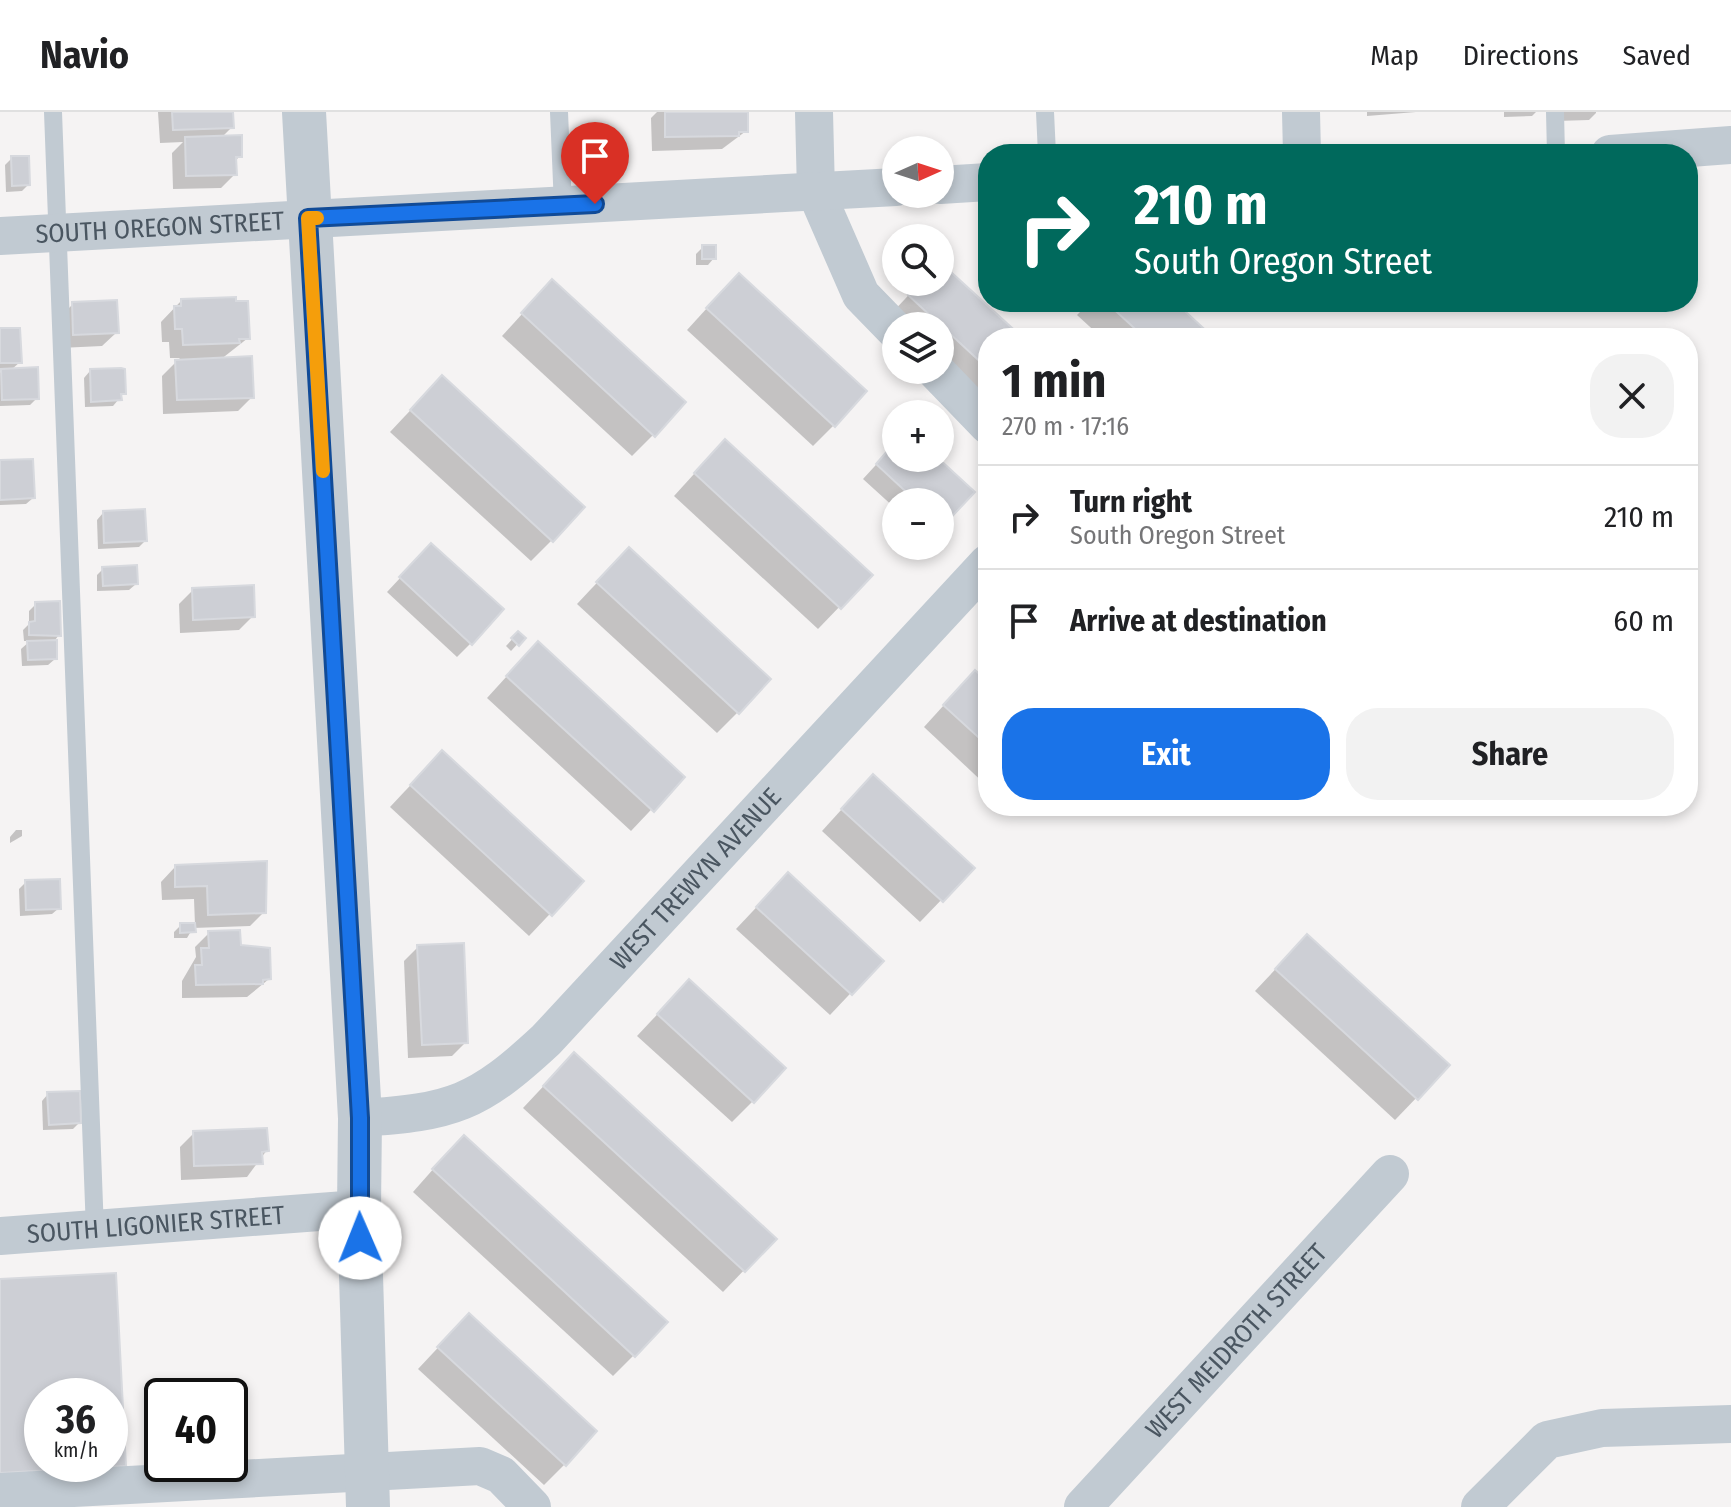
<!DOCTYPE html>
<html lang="en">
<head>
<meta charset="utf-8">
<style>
  body { margin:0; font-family:"Fira Sans Condensed",sans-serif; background:#f2f2f2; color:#202124; height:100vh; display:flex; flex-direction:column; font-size:30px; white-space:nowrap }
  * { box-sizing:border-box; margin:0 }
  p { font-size:26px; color:#757577 }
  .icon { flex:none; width:44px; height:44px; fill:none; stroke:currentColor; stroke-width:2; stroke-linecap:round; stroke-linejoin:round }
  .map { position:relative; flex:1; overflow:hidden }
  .details { position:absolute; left:978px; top:216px; width:720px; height:488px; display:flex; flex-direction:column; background:#fff; border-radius:32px; box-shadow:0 4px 12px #0003 }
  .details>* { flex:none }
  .hud { position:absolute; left:978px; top:32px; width:720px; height:168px; border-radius:32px; box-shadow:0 4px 12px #0003; background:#00695c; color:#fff; overflow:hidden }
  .needle { width:52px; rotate:87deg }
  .controls { position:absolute; left:882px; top:24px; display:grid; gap:16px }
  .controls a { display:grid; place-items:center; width:72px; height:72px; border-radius:50%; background:#fff; box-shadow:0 4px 12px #0003; font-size:40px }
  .speed { position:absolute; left:24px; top:1266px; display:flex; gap:16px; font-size:40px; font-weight:700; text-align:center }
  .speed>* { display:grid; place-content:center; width:104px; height:104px; border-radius:50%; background:#fff; box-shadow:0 4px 12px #0003; line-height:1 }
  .speed small { font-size:20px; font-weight:400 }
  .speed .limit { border:4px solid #111; border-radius:12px; background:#fff; color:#111 }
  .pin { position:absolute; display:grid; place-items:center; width:68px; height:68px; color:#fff; margin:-82px -34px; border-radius:50% 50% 50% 0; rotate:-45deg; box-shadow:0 0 8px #0007 }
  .pin .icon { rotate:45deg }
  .me { position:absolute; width:88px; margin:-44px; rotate:359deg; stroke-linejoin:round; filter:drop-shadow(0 0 6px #0008) }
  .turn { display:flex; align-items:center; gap:28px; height:168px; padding:0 24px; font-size:36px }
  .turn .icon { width:104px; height:104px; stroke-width:2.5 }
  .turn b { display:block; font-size:56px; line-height:68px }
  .round { display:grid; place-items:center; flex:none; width:84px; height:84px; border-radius:32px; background:#f2f2f2 }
  .summary { display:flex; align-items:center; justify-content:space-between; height:136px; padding:0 24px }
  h1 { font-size:48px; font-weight:700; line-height:60px }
  .action { display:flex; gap:16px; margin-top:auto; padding:16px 24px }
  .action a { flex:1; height:92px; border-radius:32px; background:#1a73e8; color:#fff; font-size:32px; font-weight:700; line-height:92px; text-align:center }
  .action a+a { background:#f2f2f2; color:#202124 }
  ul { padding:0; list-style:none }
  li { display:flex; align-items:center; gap:24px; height:104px; padding:0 24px; border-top:2px solid #e0e0e0 }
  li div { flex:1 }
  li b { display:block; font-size:30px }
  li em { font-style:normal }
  header { display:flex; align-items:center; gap:48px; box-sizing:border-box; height:112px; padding:0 40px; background:#fff; border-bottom:2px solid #e0e0e0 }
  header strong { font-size:38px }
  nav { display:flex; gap:44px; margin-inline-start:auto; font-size:28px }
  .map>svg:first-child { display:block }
  .shadow { fill:#0003 }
  .building { fill:#cdcfd5; stroke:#d7d9de; stroke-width:2; fill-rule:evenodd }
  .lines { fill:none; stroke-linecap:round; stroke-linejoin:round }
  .service { stroke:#c1cad2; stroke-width:18 }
  .minor { stroke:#c1cad2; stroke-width:38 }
  .tertiary { stroke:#c1cad2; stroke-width:44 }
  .route-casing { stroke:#114b97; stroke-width:20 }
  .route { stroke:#1a73e8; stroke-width:14 }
  .slow { stroke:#f59e0b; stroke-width:14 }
  .labels { text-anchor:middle; stroke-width:8; stroke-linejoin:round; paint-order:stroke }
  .street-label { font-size:26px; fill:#4a5661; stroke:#fff }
</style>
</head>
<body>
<header>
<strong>Navio</strong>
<nav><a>Map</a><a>Directions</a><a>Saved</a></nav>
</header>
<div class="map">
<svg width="1731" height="1395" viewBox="0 0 1731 1395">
  <rect width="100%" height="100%" fill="#f5f3f3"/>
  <g class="shadow">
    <polygon points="158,0 231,0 232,15 221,26 240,44 234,50 235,62 221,76 173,77 172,41 183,30 160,31"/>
    <polygon points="657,0 746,0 746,19 722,37 652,39 651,6"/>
    <polygon points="1367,0 1416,0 1367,4"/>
    <polygon points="1504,0 1536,0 1532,4 1504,5"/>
    <polygon points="1556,0 1596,0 1596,1 1589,8 1557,9"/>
    <polygon points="12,46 28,73 22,79 6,80 5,53"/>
    <polygon points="703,135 714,146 708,153 696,153 696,142"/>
    <polygon points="940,152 1020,226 988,226 988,297 940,253 940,214 897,214 888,205 921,170 940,170"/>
    <polygon points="718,184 834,313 813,334 687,218"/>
    <polygon points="181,189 248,226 220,248 252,285 238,299 163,302 162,264 180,246 170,246 169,230 162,230 161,210"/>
    <polygon points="1090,190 1172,190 1212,226 1102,226 1077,203"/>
    <polygon points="532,191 653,323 632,344 502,224"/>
    <polygon points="73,192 117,220 102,234 60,236 59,206"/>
    <polygon points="0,218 20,250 11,258 37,286 30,293 0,294 0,261 4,257 0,257"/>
    <polygon points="90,259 124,281 113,294 85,295 84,266"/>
    <polygon points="421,287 552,428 531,449 390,320"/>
    <polygon points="896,331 896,346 936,346 972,380 940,415 940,390 896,390 896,397 863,367"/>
    <polygon points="0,350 33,386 26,392 0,393"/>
    <polygon points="704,351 870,463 818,517 674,384"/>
    <polygon points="103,401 145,429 139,435 98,437 97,408"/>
    <polygon points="418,447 471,531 457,545 387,480"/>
    <polygon points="103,457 136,472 129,478 97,479 97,463"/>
    <polygon points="608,459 738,600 717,621 577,492"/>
    <polygon points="193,478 253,504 239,518 180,521 179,492"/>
    <polygon points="36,492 59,523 55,528 55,547 48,553 22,554 21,537 30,529 24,529 23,518 29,512 29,499"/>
    <polygon points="518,521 523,526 511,539 506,534"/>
    <polygon points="517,553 682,665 631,719 487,586"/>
    <polygon points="988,573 988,675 924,615 954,582"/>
    <polygon points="421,662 581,769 529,824 390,695"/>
    <polygon points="852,686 972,756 920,810 822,719"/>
    <polygon points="1009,694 1024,694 1017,701"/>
    <polygon points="1202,694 1221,694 1212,703"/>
    <polygon points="16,718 22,718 22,724 10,731 10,725"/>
    <polygon points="265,752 264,800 250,814 193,816 187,826 174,826 174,820 181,813 195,813 194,787 162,788 161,770 175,755"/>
    <polygon points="26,770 59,796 52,802 20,804 19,777"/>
    <polygon points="767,784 881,849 830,903 736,817"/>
    <polygon points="209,821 239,835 269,867 247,885 182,886 182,869 196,845 195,835"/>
    <polygon points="418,835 466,930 452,944 408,946 404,849"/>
    <polygon points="1286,846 1447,954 1395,1008 1255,879"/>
    <polygon points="668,891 753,989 732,1010 637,924"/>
    <polygon points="553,964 774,1127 723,1180 523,996"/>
    <polygon points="48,982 79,1011 73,1017 43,1018 42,989"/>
    <polygon points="194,1021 267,1038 247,1065 181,1068 180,1035"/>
    <polygon points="443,1046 634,1243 613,1264 413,1080"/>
    <polygon points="448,1225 565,1352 544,1373 418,1257"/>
  </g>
  <g class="building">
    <polygon points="172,0 233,0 234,16 173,18"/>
    <polygon points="665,0 748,0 748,20 739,20 739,24 665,25"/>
    <polygon points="242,23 242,45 236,45 237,63 186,64 185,25"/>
    <polygon points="11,44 29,44 30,73 12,74"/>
    <rect x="702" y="133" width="14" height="14"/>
    <polygon points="940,150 1023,226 988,226 988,257 908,183 920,170 940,170"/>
    <polygon points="739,161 867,279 835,315 706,196"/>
    <polygon points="552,167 686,290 655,325 521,201"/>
    <polygon points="236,185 236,189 248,189 250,227 239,227 240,231 183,233 182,217 175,217 174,194 181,194 181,187"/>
    <polygon points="117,188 119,221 73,223 72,190"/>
    <polygon points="1106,190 1175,190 1214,226 1145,226"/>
    <polygon points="0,216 20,216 22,251 0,251"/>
    <polygon points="252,244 254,286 177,288 175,248"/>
    <polygon points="38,255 39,287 2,288 1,257"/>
    <polygon points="121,256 125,257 126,282 121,282 122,288 91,290 90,257"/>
    <polygon points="442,263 585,395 553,430 410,298"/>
    <polygon points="725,327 873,463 841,497 694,361"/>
    <polygon points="896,329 896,346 938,346 975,380 943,414 940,411 940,390 917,390 876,352"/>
    <polygon points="33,347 35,386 0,388 0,348"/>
    <polygon points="145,397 147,429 104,431 103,399"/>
    <polygon points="431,431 504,497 472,533 399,465"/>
    <polygon points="629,435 771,567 739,602 596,470"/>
    <polygon points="137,453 138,472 103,474 102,455"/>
    <polygon points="254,473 255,505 193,508 192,476"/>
    <polygon points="60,489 61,524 29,523 29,510 35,509 35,490"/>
    <polygon points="518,519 526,526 519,534 511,526"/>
    <polygon points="57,528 57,547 28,548 27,529"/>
    <polygon points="538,529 685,665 654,700 506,564"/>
    <polygon points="975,558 988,570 988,634 943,593"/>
    <polygon points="442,638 584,769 552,804 410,673"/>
    <polygon points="873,662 975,756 943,790 841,697"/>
    <polygon points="267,749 266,801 208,803 207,774 175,775 175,753"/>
    <polygon points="788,760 884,849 852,883 756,795"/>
    <polygon points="60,767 61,797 26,798 25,768"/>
    <polygon points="180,811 195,811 196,820 180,821"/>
    <polygon points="240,818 241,833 270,836 271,867 263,868 263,872 196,873 195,853 202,853 201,836 209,836 208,819"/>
    <polygon points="1307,822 1450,953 1418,988 1275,857"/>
    <polygon points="464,831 468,931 422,933 417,833"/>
    <polygon points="689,867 786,956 754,991 657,902"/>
    <polygon points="574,940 777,1127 745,1160 543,974"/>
    <polygon points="80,979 81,1011 49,1013 47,980"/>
    <polygon points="267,1016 269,1039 262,1040 263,1052 194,1054 193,1019"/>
    <polygon points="464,1023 668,1210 635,1245 432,1057"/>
    <path d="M116 1161 126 1354 0 1361V1167ZM42 1284H110V1352H42Z"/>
    <polygon points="469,1201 597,1319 566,1354 437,1235"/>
  </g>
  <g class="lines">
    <g class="service">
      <polyline points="53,0 95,1119"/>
      <polyline points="559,0 563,94"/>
      <polyline points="1045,0 1047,42"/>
      <polyline points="1555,0 1556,42"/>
    </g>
    <g class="minor">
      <polyline points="814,0 816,80 861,183 896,219"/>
      <polyline points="1301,0 1302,42"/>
      <polyline points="1610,42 1731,33"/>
      <polyline points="940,73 988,70"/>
      <path id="s1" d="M0 124 896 75"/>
      <polyline points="935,258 988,313"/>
      <path id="s2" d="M360 1006C453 1000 477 992 546 928L988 451"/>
      <path id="s3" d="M0 1124 359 1097"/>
      <polyline points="0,1380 480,1354 501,1363 532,1395"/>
      <path id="s4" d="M1083 1395 1390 1062"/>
      <polyline points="1480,1395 1547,1328 1602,1316 1731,1312"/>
    </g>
    <polyline class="tertiary" points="304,0 360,1006 359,1097 368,1395"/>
  </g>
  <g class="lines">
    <g class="route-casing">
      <polyline id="route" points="360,1126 360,1006 308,106 595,92"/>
    </g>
    <use href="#route" class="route"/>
    <polyline class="slow" points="317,106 308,106 323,359"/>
  </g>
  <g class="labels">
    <g class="street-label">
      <text dy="9" stroke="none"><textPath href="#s1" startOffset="160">SOUTH OREGON STREET</textPath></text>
      <text dy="9" stroke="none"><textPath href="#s2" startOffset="428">WEST TREWYN AVENUE</textPath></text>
      <text dy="9" stroke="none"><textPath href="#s3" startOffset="156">SOUTH LIGONIER STREET</textPath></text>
      <text dy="9" stroke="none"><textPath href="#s4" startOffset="226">WEST MEIDROTH STREET</textPath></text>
    </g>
  </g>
</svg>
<div class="controls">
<a><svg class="needle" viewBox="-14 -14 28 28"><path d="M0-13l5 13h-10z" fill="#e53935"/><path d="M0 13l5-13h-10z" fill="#757577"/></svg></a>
<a><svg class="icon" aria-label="search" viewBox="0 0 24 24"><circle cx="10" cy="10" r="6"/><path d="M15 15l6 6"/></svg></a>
<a><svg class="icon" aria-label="layers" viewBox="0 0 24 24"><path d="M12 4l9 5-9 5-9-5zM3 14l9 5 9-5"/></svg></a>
<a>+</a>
<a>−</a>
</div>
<div class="speed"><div>36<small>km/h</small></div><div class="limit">40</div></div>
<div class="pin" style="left:595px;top:92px;background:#d93025"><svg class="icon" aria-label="arrive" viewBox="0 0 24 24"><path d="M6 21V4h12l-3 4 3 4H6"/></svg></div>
<svg class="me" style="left:360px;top:1126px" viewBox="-20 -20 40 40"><circle r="19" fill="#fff"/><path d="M0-13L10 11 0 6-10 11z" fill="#1a73e8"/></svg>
<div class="hud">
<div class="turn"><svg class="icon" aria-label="right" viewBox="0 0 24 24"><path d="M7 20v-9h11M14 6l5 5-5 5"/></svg><div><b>210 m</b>South Oregon Street</div></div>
</div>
<section class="details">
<div class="summary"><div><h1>1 min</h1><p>270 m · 17:16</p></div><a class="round"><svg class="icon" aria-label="close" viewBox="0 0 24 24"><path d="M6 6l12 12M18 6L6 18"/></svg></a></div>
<ul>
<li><svg class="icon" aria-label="right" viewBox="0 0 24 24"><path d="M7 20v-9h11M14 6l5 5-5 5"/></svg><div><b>Turn right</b><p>South Oregon Street</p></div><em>210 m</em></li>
<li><svg class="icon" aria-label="arrive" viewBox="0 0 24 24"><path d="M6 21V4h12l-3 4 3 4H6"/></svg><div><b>Arrive at destination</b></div><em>60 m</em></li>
</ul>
<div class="action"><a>Exit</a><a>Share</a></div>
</section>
</div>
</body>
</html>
